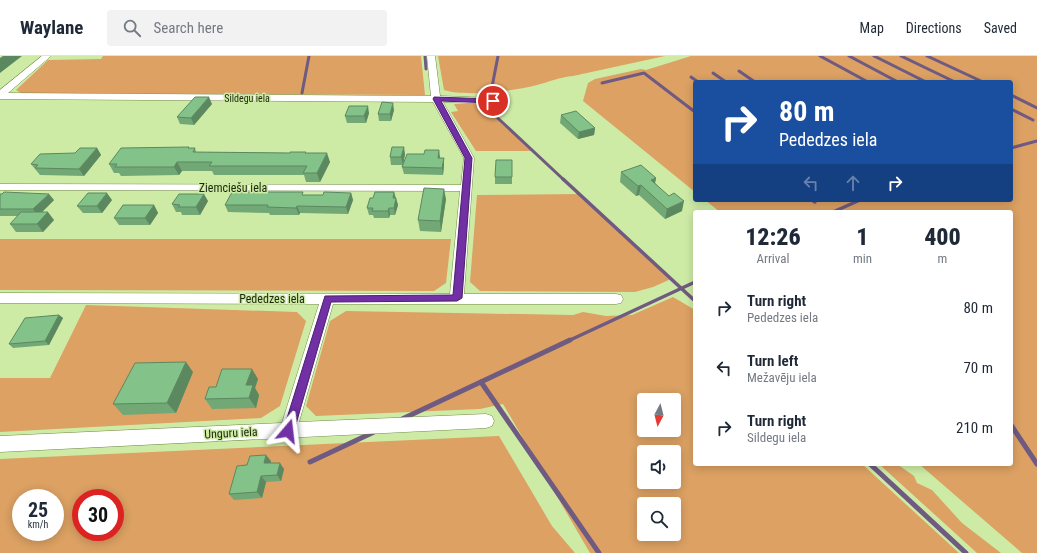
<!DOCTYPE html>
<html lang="en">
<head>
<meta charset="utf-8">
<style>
  body { margin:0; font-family:"Roboto Condensed",sans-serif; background:#f2f2f3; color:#1f2937; height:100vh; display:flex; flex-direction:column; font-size:15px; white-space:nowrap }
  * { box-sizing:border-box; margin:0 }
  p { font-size:13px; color:#747a83 }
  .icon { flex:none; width:22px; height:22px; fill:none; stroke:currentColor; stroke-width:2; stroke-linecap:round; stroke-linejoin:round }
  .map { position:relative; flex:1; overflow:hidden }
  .side { position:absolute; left:693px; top:154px; width:320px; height:256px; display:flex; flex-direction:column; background:#fff; border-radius:4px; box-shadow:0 2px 10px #0003 }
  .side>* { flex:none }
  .guide { position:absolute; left:693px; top:24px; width:320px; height:122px; border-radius:4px; box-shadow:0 2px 10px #0003; background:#1a4fa0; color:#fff; overflow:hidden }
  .needle { width:26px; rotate:187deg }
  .fabs { position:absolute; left:637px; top:337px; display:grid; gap:8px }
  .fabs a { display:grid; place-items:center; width:44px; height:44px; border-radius:4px; background:#fff; box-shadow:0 2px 10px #0003; font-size:20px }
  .speed { position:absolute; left:12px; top:433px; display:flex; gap:8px; font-size:20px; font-weight:700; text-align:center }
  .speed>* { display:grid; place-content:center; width:52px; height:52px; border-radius:50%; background:#fff; box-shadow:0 2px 10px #0003; line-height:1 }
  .speed small { font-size:10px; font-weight:400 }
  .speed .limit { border:6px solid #d22; background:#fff; color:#111 }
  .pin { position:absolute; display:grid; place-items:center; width:34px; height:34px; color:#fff; margin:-17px; border:2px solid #fff; border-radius:50%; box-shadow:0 1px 4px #0007 }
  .me { position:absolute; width:44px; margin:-22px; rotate:17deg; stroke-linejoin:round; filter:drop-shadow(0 0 3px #0008) }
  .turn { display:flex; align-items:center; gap:14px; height:84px; padding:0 20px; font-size:18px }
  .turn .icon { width:52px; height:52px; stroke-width:2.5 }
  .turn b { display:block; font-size:28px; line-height:34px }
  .lanes { display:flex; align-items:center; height:38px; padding:0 20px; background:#0003; justify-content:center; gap:20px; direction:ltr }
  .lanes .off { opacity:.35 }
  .eta { display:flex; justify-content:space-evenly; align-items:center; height:68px; text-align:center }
  .eta b { font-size:24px; font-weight:800; line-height:28px }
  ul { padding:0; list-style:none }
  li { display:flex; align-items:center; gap:12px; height:60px; padding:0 20px }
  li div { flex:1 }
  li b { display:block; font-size:15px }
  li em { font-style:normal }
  header { display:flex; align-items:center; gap:24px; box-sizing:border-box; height:56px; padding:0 20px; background:#fff; border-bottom:1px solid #e0e1e3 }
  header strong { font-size:19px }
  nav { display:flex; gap:22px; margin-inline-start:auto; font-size:14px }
  .search { width:280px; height:36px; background:#f2f2f3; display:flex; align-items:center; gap:10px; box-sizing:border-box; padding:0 14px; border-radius:4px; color:#747a83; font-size:15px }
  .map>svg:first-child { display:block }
  .green { fill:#dca163; fill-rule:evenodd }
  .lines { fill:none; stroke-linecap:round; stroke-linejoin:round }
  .stream-far2 { stroke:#6f5a81; stroke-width:3 }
  .stream-far1 { stroke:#6f5a81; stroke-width:3.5 }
  .stream { stroke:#6f5a81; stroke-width:5 }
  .minor-casing { stroke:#728b4a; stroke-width:1 }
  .minor { fill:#fff; fill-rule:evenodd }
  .wall { fill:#71a876 }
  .shaded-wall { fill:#5c8860 }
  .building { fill:#83c389; stroke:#5c8860 }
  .route { fill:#7230a5; stroke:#4a1f6b }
  .labels { text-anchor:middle; stroke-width:3; stroke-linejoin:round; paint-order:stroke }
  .far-street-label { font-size:10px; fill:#1c260b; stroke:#ceeba6 }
  .street-label { font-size:12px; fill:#1c260b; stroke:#ceeba6 }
</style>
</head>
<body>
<header>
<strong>Waylane</strong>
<div class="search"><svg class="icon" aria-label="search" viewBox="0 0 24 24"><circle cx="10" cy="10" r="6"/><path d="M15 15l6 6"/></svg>Search here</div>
<nav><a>Map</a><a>Directions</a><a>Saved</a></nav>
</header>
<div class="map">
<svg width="1037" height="497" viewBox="0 0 1037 497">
  <rect width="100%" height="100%" fill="#ceeba6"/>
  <g class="green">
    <polygon points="103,0 421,0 425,39 21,37 16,34 48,4 101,3"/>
    <path d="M438 0H665L573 20C560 21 549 26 537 29 514 35 466 41 444 34Z"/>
    <polygon points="691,0 1037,0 1037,497 1022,497 919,408 1011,408 1011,156 720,156 705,144 812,144 815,146 818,144 1011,144 1011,26 695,26 695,136 583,45 588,27 595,23 641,13 646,14"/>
    <polygon points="454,48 483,48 533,95 476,95 451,56 458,55"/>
    <polygon points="580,138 671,223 653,231 635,236 480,235 470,226 477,139"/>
    <polygon points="0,183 451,183 446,227 434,235 0,234"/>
    <path d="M673 241 695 254V408H862L959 497H590L503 348 480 353 316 360 306 350 330 265 346 255 573 259 583 256 606 260 632 259ZM644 344H674V374H644ZM644 396H674V426H644ZM644 448H674V478H644Z"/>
    <polygon points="86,249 297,256 306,265 280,350 261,362 0,376 0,322 50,322"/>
    <path d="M499 380 552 470 575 497H0V403ZM21 442H55V476H21ZM81 442H115V476H81Z"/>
    <polygon points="879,408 897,408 914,420 917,427 932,434 962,467 1001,497 977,497"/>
  </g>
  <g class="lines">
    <g class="stream-far2">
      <polyline points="425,0 426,13"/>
      <polyline points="820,0 868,26"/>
      <polyline points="849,0 898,26"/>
      <polyline points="874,0 926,26"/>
      <polyline points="901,0 955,26"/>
      <polyline points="927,0 983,26"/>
      <polyline points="739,15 755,26"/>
      <polyline points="713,17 726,26"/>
      <polyline points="691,21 698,26"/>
      <polyline points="602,27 644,17 695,56"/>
      <polyline points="492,31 498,0"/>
      <polyline points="302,37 309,0"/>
      <polyline points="1011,39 1037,52"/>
      <polyline points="486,51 564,124"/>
      <polyline points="1011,53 1033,64"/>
      <polyline points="1011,92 1037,85"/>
    </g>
    <g class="stream-far1">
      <polyline points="563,123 695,245"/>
      <polyline points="812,144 815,146"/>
      <polyline points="833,156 860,144"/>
      <polyline points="568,285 695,226"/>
    </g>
    <g class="stream">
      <polyline points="481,326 599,497"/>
      <polyline points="400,364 570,284"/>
      <polyline points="1011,369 1037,408"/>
      <polyline points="310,406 374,376"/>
      <polyline points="870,408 966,497"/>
    </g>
    <g class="minor-casing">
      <polygon id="minor" points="42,0 51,0 8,37 431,40 427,0 435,0 440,40 493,42 498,45 493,48 443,46 474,102 464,238 616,238 621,239 623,243 621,247 616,248 333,248 299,366 486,358 492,360 494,365 492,370 486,372 0,396 0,380 282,367 319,248 0,247 0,237 450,238 460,135 0,134 0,128 461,129 464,102 433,46 0,43 0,34"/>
    </g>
    <use href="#minor" class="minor"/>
  </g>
  <g class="wall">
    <polygon points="212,48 194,69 180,68 177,61"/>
    <polygon points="394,54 391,65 379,65 378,58"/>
    <polygon points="369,57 366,67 347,67 345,60"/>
    <polygon points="561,59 595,72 594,79 578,83 560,67"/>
    <polygon points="97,92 101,99 84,120 40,119 31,108"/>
    <polygon points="190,92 195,92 196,96 290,97 306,96 306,97 330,106 320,126 306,126 304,119 214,119 212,115 182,115 179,119 121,120 119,117 114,117 109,108"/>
    <polygon points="405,98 403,109 391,109 390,101"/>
    <polygon points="440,102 444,109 443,119 404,118 402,111"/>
    <polygon points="512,104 512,128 495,128 495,121"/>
    <polygon points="621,116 656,122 655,127 682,155 665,163 639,139 636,140 620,126"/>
    <polygon points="351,137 353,144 348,158 300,157 299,159 270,159 269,157 228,156 225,149 304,139 323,139"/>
    <polygon points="0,138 54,144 42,156 54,164 43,176 16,176 10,168 18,160 0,160"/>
    <polygon points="396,142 398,149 395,159 390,159 389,162 374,162 373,159 369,159 367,152"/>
    <polygon points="446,143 441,176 420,175 418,164"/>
    <polygon points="112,144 102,157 83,157 77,150"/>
    <polygon points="208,145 200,159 182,159 181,156 176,156 172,148"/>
    <polygon points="154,149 158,157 150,169 119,169 114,162"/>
    <polygon points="59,259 63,262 49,289 13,292 9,288"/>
    <polygon points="193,316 176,357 123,359 113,348"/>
    <polygon points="258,323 255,332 259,339 256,352 212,353 205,343 216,331"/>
    <polygon points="271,405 270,407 284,413 281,425 266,426 262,442 234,444 229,438 247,409"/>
  </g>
  <g class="shaded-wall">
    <polygon points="3,0 22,0 0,17 0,2"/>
    <polygon points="209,41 212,48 194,69 191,62"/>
    <polygon points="393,47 394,54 391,65 390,58"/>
    <polygon points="368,50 369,57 366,67 364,60"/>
    <polygon points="595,72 594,79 578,83 579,76"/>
    <polygon points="404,91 405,98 403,109 401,101"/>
    <polygon points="97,92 101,99 84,120 79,113"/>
    <polygon points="439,94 440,101 439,109 438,102"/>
    <polygon points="327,97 330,106 320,126 317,117"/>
    <polygon points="444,102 444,109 443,119 442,112"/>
    <polygon points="177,106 182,115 179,119 174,111"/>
    <polygon points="656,122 654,132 651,124"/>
    <polygon points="641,129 639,139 636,140 638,130"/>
    <polygon points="444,133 446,143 441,176 440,165"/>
    <polygon points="394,136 398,149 395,159 394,152 393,142"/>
    <polygon points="107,137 112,144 102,157 97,150"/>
    <polygon points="351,137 353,144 348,158 346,151"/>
    <polygon points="49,138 54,144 38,160 33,153"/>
    <polygon points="204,138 208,145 200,159 196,151"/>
    <polygon points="684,145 682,155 665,163 667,153"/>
    <polygon points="154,149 158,157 150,169 145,162"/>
    <polygon points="297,150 300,157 299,159 296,152"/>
    <polygon points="389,152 390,159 389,162 388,155"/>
    <polygon points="48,156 54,164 43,176 37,168"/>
    <polygon points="59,259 63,262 49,289 45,285"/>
    <polygon points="186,306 193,316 176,357 167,347"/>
    <polygon points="252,313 258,323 255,332 259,339 256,352 249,342 246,329"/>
    <polygon points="266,399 271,405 269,413 264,407"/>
    <polygon points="280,407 284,413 281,425 277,419"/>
    <polygon points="261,420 266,426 262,442 257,436"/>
  </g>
  <g class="building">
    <polygon points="195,41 209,41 191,62 177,61"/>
    <polygon points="382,46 393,47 390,58 378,58"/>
    <polygon points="349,50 368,50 364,60 345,60"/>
    <polygon points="576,55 595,72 579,76 561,59"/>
    <polygon points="189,91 188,92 195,92 193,96 290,97 290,96 306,96 305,97 327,97 317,117 303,117 307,110 209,110 212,106 177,106 174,111 115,111 117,108 109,108 121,92"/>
    <polygon points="392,91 404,91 401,101 390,101"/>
    <polygon points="80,92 97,92 79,113 35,112 38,109 31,108 40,98 75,97"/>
    <polygon points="425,94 439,94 438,102 444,102 442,112 402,111 407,98 424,98"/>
    <polygon points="496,104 512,104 512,121 495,121"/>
    <polygon points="641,109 656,122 651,124 669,140 674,137 684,145 667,153 641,129 638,130 621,116"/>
    <polygon points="424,132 444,133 440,165 418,164"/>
    <polygon points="4,136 49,138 33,153 0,153 0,138 2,138"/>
    <polygon points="232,136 303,136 302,139 323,139 324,136 351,137 346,151 297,150 296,152 267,151 268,149 225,149"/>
    <polygon points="375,136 394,136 393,142 396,142 394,152 389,152 388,155 372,155 373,152 367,152 370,142 373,142"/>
    <polygon points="88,137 107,137 97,150 77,150"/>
    <polygon points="179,138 204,138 196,151 178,151 180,149 172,148"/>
    <polygon points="123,149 154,149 145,162 114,162"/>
    <polygon points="21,156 48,156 37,168 10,168"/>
    <polygon points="59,259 45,285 9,288 25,262"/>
    <polygon points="186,306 167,347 113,348 135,307"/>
    <polygon points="222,313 252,313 246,329 253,329 249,342 205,343 209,331 216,331"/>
    <polygon points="266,399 264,407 280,407 277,419 261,420 257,436 229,438 237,410 247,409 250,400"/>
  </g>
  <polygon class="route" points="434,41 493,43 496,45 493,47 441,45 472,102 462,242 457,245 331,246 294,375 292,378 288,379 284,378 283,375 325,240 453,239 465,102 433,43"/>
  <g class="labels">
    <g class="far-street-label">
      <text x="247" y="46">Sildegu iela</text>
    </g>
    <g class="street-label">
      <text x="233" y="136">Ziemciešu iela</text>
      <text x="272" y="247">Pededzes iela</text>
      <text transform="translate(231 377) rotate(-3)" y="4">Unguru iela</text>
    </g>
  </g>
</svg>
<div class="fabs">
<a><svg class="needle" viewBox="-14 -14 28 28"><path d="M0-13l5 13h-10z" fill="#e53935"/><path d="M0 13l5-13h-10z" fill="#747a83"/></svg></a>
<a><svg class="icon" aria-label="sound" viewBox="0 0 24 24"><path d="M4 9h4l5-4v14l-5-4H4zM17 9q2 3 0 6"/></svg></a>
<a><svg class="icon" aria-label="search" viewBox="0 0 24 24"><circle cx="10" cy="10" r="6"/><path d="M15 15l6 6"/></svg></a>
</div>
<div class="speed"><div>25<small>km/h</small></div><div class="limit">30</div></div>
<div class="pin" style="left:493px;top:45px;background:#d93025"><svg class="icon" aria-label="arrive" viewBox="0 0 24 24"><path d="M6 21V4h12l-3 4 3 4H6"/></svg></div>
<svg class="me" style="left:288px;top:375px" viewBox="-20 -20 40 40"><path d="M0-17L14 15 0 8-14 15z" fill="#7230a5" stroke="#fff" stroke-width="4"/></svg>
<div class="guide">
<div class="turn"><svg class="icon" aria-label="right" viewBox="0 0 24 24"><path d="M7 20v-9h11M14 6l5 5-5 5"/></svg><div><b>80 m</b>Pededzes iela</div></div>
<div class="lanes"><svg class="icon off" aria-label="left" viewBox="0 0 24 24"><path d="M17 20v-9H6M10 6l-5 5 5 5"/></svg><svg class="icon off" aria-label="ahead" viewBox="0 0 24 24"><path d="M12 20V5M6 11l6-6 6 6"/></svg><svg class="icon" aria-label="right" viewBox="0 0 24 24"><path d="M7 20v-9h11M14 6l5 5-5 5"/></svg></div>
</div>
<section class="side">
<div class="eta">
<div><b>12:26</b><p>Arrival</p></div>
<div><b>1</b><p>min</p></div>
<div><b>400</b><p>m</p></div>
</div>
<ul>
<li><svg class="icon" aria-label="right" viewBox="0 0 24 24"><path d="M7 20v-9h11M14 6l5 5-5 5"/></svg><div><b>Turn right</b><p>Pededzes iela</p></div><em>80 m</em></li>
<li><svg class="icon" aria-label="left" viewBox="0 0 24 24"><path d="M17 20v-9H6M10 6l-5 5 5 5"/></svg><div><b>Turn left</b><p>Mežavēju iela</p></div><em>70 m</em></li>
<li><svg class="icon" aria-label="right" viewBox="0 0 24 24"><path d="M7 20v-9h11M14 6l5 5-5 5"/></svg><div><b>Turn right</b><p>Sildegu iela</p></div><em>210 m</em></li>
</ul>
</section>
</div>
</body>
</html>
